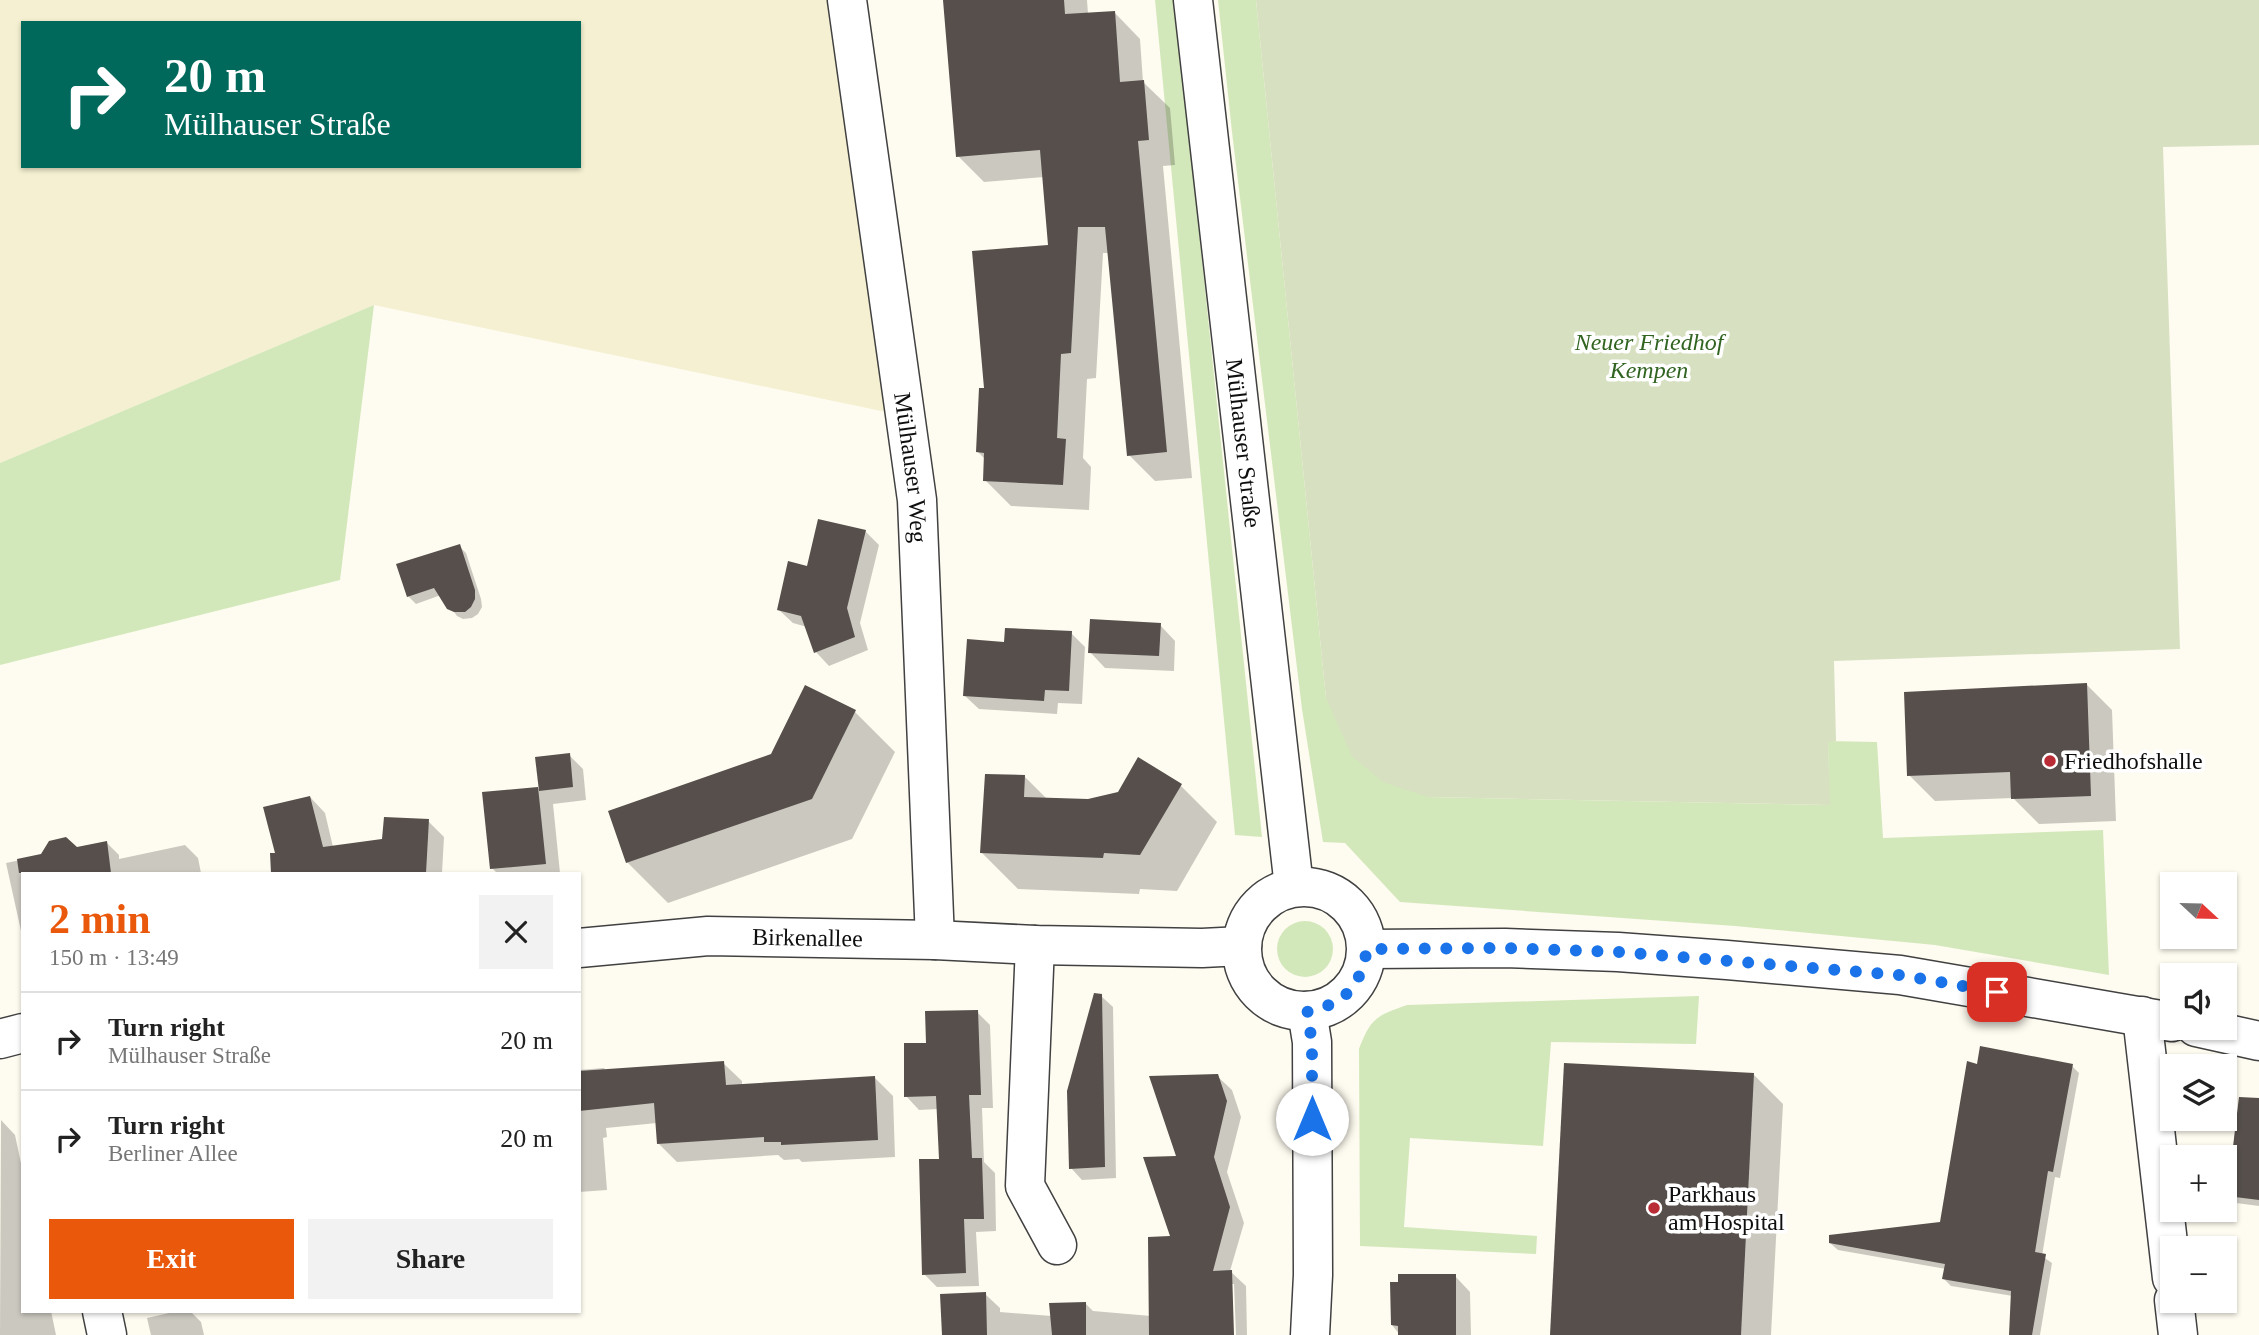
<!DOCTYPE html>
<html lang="en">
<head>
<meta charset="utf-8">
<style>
  body { margin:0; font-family:"Times New Roman",serif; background:#f2f2f2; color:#222; height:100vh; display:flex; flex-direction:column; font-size:26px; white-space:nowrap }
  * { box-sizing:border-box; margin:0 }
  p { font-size:23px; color:#767676 }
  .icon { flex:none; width:38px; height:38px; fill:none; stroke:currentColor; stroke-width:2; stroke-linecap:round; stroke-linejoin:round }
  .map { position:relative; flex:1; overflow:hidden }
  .panel { position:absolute; left:21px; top:872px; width:560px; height:441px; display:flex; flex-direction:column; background:#fff; border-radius:0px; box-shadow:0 2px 5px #0004 }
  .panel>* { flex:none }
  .banner { position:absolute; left:21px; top:21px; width:560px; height:147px; border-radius:0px; box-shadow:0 2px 5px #0004; background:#00695c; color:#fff; overflow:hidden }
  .needle { width:46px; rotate:112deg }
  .controls { position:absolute; left:2160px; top:872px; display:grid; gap:14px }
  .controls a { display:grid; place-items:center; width:77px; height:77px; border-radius:0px; background:#fff; box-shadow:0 2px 5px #0004; font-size:35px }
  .pin { position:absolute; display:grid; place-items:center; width:60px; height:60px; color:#fff; margin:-30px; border-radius:14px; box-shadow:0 4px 10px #0006 }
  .me { position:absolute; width:77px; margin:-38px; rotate:0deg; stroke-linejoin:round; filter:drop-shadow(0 0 5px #0008) }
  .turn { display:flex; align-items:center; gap:24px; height:147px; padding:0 28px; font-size:32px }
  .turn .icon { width:91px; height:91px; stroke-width:2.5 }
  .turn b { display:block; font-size:49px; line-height:60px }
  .round { display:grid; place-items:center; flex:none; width:74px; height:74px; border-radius:0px; background:#f2f2f2 }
  .head { display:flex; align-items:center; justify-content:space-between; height:119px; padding:0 28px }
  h1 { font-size:42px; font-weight:700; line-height:52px; color:#ea580c }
  .action { display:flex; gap:14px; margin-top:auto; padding:14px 28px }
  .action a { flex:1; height:80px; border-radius:0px; background:#ea580c; color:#fff; font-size:28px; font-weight:700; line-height:80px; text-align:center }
  .action a+a { background:#f2f2f2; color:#222 }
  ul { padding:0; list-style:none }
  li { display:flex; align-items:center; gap:21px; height:98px; padding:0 28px; border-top:2px solid #e0e0e0 }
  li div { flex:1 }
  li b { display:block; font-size:26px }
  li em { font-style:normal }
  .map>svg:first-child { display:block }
  .farmland { fill:#f4f0d1; fill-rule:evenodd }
  .green { fill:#d3e8ba }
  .cemetery { fill:#d7e0c1 }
  .shadow { fill:#0003 }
  .building { fill:#564f4b }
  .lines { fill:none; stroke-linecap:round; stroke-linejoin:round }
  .minor-casing { stroke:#414141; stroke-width:41 }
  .tertiary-casing { stroke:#414141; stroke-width:41 }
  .minor { stroke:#fff; stroke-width:38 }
  .tertiary { stroke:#fff; stroke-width:38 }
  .route { stroke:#1a73e8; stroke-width:12; stroke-dasharray:0 21.6 }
  .poi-dot { fill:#b92b35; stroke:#fff; stroke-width:2.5 }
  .labels { text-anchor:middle; stroke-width:7; stroke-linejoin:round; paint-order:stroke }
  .park-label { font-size:24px; font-style:italic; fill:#306420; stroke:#fff }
  .street-label { font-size:24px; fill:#0e0e0e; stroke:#fff }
  .poi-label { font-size:24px; fill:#0e0e0e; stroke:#fff; text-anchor:start }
</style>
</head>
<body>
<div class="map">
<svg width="2259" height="1335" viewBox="0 0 2259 1335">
  <rect width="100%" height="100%" fill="#fefbf0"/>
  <path class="farmland" d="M0 0H831L891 413 374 305 0 463ZM23 23H579V166H23Z"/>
  <g class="green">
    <polygon points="1155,0 1175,0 1262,837 1235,835"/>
    <polygon points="1218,0 1256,0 1326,698 1428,797 1829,805 1828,741 1877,742 1883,838 2103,830 2109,975 1935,945 1735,926 1400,902 1345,843 1323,842 1302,709 1232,132"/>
    <polygon points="374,305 340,580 0,665 0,463"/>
    <circle cx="1305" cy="949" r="28"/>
    <path d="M1699 996 1696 1044 1551 1042 1543 1146 1410 1138 1404 1227 1537 1236 1536 1254 1360 1246 1359 1049C1371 1018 1376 1016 1407 1005Z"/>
  </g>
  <polygon class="cemetery" points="1256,0 2259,0 2259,145 2163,147 2180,649 1834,661 1836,741 1828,742 1830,805 1428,797 1383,782 1352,756 1326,698"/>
  <g class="shadow">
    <polygon points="944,0 1087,0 1088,14 1114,12 1140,39 1143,82 1170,108 1175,165 1163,166 1192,478 1155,481 1129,455 1109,253 1103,253 1096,378 1087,379 1083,458 1091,467 1089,510 1011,506 985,480 986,460 977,451 986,390 1050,246 1044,177 984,182 958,156"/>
    <polygon points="865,531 879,545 860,623 868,650 829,666 816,652 807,627 793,623 779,610 809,568"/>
    <polygon points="459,546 466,553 481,599 482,607 478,614 472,618 463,619 457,616 441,595 416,604 408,596"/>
    <polygon points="1160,625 1175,641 1174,671 1105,668 1090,652"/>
    <polygon points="1071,633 1085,647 1082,704 1058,703 1057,714 979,709 965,696 1006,644"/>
    <polygon points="2086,684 2112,710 2116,821 2039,824 2013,798 1935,801 1909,775"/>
    <polygon points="854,711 895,752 852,839 668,903 627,862 773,756"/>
    <polygon points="569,755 583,769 586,800 553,804 560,873 497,873 492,868 538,788 541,791 537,758"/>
    <polygon points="1138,760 1181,786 1217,822 1177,891 1140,889 1139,894 1018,889 982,853 1024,776 1048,800 1088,801 1119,793"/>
    <polygon points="310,797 325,813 333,847 383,841 428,821 444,837 442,873 281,873 266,808"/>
    <polygon points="106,842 119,855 119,859 185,845 198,858 201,873 23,873 23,940 6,863"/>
    <polygon points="1101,996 1113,1007 1116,1178 1082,1180 1071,1168"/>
    <polygon points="977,1012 990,1025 993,1108 982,1108 984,1162 995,1173 996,1231 976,1232 979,1286 937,1287 924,1274 941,1161 938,1109 919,1110 906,1096 927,1045"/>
    <polygon points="723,1063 742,1081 742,1085 875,1078 893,1096 895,1157 802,1162 799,1159 784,1160 778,1155 677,1162 659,1144 657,1123 606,1128 607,1137 603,1138 607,1190 579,1192 579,1070 604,1068 606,1071"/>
    <polygon points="1979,1066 2072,1066 2079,1073 2060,1178 2055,1177 2042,1256 2052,1263 2040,1335 2011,1335 2013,1296 1951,1286 1944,1279 1946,1269 1838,1250 1830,1243 1941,1224"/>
    <polygon points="1753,1074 1783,1104 1771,1335 1552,1335"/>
    <polygon points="1217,1076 1232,1090 1241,1117 1227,1172 1244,1223 1230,1271 1246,1286 1247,1335 1236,1335 1234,1284 1231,1284 1232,1335 943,1335 985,1294 1000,1308 1000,1312 1052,1316 1086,1304 1093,1311 1151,1316 1173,1238 1178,1158"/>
    <polygon points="1,1120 15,1135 23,1173 23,1311 51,1311 56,1335 0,1335"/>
    <polygon points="2259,1151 2259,1206 2236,1203 2229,1195"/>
    <polygon points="1455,1276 1470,1292 1471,1335 1400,1335 1392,1325"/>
    <polygon points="178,1311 190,1311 201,1322 204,1335 151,1335 147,1318"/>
  </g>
  <g class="building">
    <polygon points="943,0 1064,0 1065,14 1115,11 1120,82 1144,80 1149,140 1138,141 1167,452 1127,456 1105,227 1078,227 1071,353 1061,354 1057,438 1066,439 1063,485 983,481 984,453 976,452 979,388 984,388 972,251 1048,245 1040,150 956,157"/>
    <polygon points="818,519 866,530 847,608 855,637 814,653 801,616 777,610 788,561 807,566"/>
    <polygon points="460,544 475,590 475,599 471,607 465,612 454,612 447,609 434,588 407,597 396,564"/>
    <polygon points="1090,619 1161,623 1159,656 1088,653"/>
    <polygon points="1005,628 1072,631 1069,691 1045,690 1044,701 963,696 967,639 1004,642"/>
    <polygon points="2087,683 2091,796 2011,799 2010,772 1907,776 1904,692"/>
    <polygon points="805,685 856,710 812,799 626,863 608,811 771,754"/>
    <polygon points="570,753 573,787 539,791 535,757"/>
    <polygon points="1138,757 1182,784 1140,855 1104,853 1103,858 980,853 985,774 1025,775 1024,797 1088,799 1118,792"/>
    <polygon points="538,787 546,864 490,869 482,792"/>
    <polygon points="310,796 323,847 382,839 384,817 429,819 426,873 271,873 270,853 275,853 263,807"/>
    <polygon points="66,837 77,847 107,841 111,873 19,873 17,859 41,854 49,841"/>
    <polygon points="1094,993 1102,994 1105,1167 1069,1169 1067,1091"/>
    <polygon points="978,1010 981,1095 969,1095 972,1158 982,1158 984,1219 964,1219 966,1273 922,1275 919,1159 939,1159 936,1096 904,1097 904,1043 926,1043 925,1011"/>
    <polygon points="1980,1046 2073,1064 2053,1172 2048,1171 2035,1252 2046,1254 2032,1335 2009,1335 2011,1291 1942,1279 1945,1264 1829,1243 1829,1235 1940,1222 1967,1061 1977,1064"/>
    <polygon points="724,1061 726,1085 875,1076 878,1140 781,1145 781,1142 764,1142 764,1137 657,1144 654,1103 579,1111 579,1071"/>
    <polygon points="1564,1063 1754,1073 1741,1335 1550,1335"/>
    <polygon points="1218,1074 1227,1101 1214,1157 1230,1207 1213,1271 1232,1270 1234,1335 1149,1335 1148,1237 1170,1236 1143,1157 1176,1156 1149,1076"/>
    <polygon points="2239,1097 2259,1098 2259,1200 2227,1196"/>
    <polygon points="1398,1274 1456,1274 1456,1335 1398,1335 1398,1326 1391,1325 1390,1282 1398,1282"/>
    <polygon points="986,1292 987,1335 942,1335 940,1294"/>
    <polygon points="1086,1302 1086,1335 1052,1335 1049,1303"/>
  </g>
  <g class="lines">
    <g class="minor-casing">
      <g id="minor">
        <path id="s1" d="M847 0 917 500 935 940"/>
        <polyline points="1035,945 1025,1186 1057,1245"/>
        <polyline points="2142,1016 2172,1278"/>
        <polyline points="2174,1300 2178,1335"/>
        <polyline points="102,1311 107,1335"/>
      </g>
    </g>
    <g class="tertiary-casing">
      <g id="tertiary">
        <path id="s2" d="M1193 0 1294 887"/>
        <circle cx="1304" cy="949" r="62"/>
        <path id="s3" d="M579 948 708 936 935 940 1035 945 1202 948 1242 946"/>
        <polyline points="1367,949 1505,948 1618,952 1727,960 1900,975 2172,1022"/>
        <polyline points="1307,1011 1312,1042 1313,1275 1310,1335"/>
        <polyline points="2196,1027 2259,1041"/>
        <polyline points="0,1039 23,1033"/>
      </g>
    </g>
    <use href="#minor" class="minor"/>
    <use href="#tertiary" class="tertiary"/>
  </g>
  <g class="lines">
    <path class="route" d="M1312 1119V1042L1307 1012C1345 1003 1360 988 1367 949L1505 948 1618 952 1900 975 1997 992"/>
  </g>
  <g class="poi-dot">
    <circle cx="2050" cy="761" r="7"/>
    <circle cx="1654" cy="1208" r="7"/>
  </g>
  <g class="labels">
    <g class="park-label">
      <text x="1649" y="350">Neuer Friedhof<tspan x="1649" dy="28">Kempen</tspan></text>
    </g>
    <g class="street-label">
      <text dy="8" stroke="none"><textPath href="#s2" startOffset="446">Mülhauser Straße</textPath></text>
      <text dy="8" stroke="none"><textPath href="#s1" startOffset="472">Mülhauser Weg</textPath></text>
      <text dy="8" stroke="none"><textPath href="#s3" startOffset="229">Birkenallee</textPath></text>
    </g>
    <g class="poi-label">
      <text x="2064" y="769">Friedhofshalle</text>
      <text x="1668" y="1202">Parkhaus<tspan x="1668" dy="28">am Hospital</tspan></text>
    </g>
  </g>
</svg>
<div class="controls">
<a><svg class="needle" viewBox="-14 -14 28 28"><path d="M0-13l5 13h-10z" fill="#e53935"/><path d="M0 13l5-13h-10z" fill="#767676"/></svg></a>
<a><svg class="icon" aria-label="sound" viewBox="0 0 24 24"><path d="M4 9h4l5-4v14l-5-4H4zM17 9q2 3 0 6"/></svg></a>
<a><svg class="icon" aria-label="layers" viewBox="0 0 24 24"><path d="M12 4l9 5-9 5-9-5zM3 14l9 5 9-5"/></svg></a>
<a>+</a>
<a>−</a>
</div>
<div class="pin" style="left:1997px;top:992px;background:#d93025"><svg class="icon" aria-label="arrive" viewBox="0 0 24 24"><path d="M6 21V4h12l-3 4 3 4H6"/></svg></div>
<svg class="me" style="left:1312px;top:1119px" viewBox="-20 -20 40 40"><circle r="19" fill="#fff"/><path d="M0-13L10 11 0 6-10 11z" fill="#1a73e8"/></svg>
<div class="banner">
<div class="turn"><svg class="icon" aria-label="right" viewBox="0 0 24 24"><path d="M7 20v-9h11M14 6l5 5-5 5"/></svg><div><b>20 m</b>Mülhauser Straße</div></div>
</div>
<section class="panel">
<div class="head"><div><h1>2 min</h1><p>150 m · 13:49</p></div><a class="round"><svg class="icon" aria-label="close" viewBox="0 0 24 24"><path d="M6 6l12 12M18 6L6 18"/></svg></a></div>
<ul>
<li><svg class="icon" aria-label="right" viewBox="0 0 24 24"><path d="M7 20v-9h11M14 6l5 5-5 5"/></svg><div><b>Turn right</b><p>Mülhauser Straße</p></div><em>20 m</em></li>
<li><svg class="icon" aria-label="right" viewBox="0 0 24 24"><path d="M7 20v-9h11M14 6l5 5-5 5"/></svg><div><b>Turn right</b><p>Berliner Allee</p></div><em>20 m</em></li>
</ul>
<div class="action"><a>Exit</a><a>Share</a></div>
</section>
</div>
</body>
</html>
